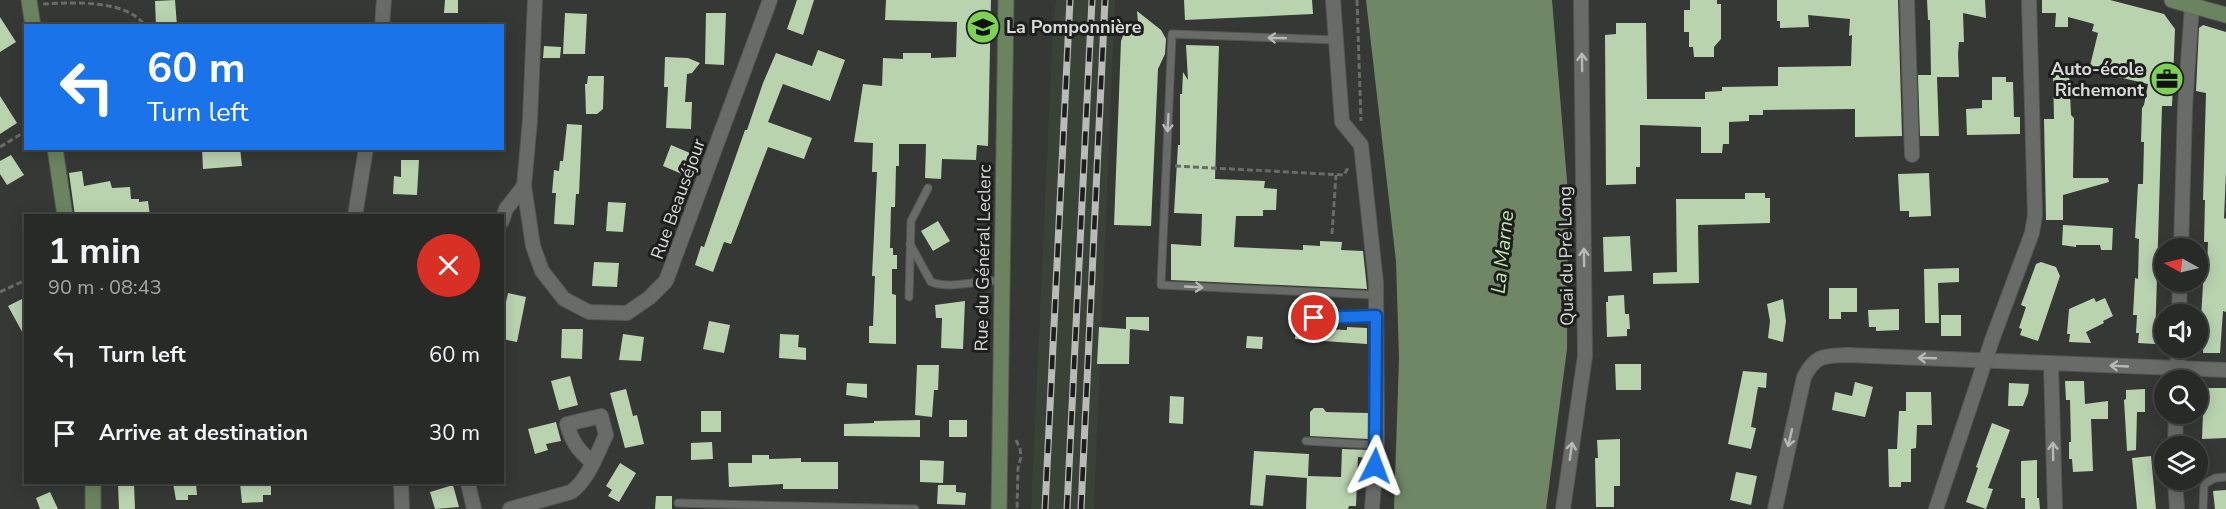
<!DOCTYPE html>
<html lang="en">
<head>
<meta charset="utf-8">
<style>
  body { margin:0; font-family:"Nunito Sans",sans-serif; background:#30322f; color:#f1f3f6; height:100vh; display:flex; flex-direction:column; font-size:22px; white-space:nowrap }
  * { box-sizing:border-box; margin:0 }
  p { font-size:20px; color:#a5a7a7 }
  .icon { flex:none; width:33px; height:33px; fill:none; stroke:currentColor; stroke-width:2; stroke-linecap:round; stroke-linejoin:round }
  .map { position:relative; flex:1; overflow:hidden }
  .side { position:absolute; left:24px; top:214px; width:480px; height:270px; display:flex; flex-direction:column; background:#282a27; border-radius:0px; box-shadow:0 3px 15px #0003,0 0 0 2px #444644 }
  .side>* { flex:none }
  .hud { position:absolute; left:24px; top:24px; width:480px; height:126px; border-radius:0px; box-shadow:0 3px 15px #0003,0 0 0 2px #444644; background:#1a73e8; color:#fff; overflow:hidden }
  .needle { width:39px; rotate:278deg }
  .tools { position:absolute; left:2154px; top:238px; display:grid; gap:12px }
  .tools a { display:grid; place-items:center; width:54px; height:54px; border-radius:50%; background:#282a27; box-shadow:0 3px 15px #0003,0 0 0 2px #444644; font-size:30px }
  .pin { position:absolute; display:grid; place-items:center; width:51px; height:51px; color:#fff; margin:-26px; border:3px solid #fff; border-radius:50%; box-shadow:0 2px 6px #0007 }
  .me { position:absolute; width:66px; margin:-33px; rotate:3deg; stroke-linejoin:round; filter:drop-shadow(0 0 4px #0008) }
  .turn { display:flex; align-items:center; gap:21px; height:126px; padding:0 24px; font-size:27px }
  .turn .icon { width:78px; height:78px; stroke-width:2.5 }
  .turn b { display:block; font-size:42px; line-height:51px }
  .round { display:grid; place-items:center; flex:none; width:63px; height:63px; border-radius:32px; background:#30322f }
  .headline { display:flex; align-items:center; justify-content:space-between; height:102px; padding:0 24px }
  h1 { font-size:36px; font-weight:700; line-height:45px }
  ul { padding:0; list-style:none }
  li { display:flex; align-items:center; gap:18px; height:78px; padding:0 24px }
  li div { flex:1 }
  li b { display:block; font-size:22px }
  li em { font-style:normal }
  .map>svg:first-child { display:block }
  .built { fill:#3a4137 }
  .water { fill:#6f8765 }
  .building { fill:#b9d3af }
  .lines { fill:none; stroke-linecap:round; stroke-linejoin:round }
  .lane-casing { stroke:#545754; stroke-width:9 }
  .street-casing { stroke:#545754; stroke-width:16 }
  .secondary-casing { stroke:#545754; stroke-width:17 }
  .path { stroke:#686b68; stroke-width:3; stroke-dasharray:6 3; stroke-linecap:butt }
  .lane { stroke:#686b67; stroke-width:7 }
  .street { stroke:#686b67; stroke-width:14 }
  .secondary { stroke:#6b845f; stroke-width:15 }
  .rail-casing { stroke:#b9bbb9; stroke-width:7 }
  .rail { stroke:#1d1e1d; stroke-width:4.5; stroke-dasharray:14; stroke-linecap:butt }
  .oneway { stroke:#b6b9b6 }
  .route-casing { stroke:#114b97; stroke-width:15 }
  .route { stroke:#1a73e8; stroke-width:10 }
  .labels { text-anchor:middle; stroke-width:6; stroke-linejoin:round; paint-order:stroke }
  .poi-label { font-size:18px; font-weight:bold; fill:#d8dad8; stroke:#1d1e1d; text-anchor:start }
  .street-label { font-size:18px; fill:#d8dad8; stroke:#1d1e1d }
  .water-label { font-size:20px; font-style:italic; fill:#c2eab1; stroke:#1d1e1d }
</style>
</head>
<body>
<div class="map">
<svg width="2226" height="509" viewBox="0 0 2226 509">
  <rect width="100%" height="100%" fill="#353834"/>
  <polygon class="built" points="1056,0 1115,0 1094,509 1031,509 1053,25"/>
  <polygon class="water" points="1366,0 1552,0 1568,193 1567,349 1546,509 1394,509 1399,358 1396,261"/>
  <g class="building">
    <polygon points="175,0 177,26 156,26 155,1"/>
    <polygon points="445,0 458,0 458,13 444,13"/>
    <polygon points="797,0 814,0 803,35 787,29"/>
    <polygon points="886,0 991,0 988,146 977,145 976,160 942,159 941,179 925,178 926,144 899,144 899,166 896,166 895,207 891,207 890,248 893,248 893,255 897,255 897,269 892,269 892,294 896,295 896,344 869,343 869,326 873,326 875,276 872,276 877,172 872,172 873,143 854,142 863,84 882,86 883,58 903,59 903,53 931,53 931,58 956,57 957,22 885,20"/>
    <polygon points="1184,0 1312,0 1313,14 1185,20"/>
    <polygon points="1690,0 1717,0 1717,4 1721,4 1721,39 1714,47 1714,57 1694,57 1693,47 1689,47 1689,32 1684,32 1684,10 1690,10"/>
    <polygon points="1777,0 1898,0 1902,136 1855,137 1855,109 1763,110 1763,115 1749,115 1749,121 1729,122 1729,144 1723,144 1722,153 1701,153 1701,127 1640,125 1640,167 1636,167 1636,184 1606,185 1605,35 1616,34 1616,23 1646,23 1647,99 1705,99 1705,92 1722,91 1722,87 1778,86 1778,67 1851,66 1852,35 1849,36 1850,19 1808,15 1809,27 1780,28 1780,21 1777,21"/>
    <polygon points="1927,0 1985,0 1986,18 1963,13 1964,42 1959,42 1958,54 1959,77 1937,77 1939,136 1920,136 1918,75 1931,75 1930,20 1928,20"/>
    <polygon points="2042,0 2110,0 2164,14 2175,29 2172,106 2162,106 2155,344 2138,343 2139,333 2136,333 2137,315 2133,315 2135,278 2138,279 2139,239 2135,238 2138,184 2143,184 2144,142 2141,142 2142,108 2144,105 2148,84 2089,70 2098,33 2092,31 2094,24 2068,17 2068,27 2055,27 2056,13 2042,13"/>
    <polygon points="1137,11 1161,30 1166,39 1165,54 1158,69 1151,226 1114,225 1121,41 1124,33 1130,26 1138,22"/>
    <polygon points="565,13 587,14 585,54 563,54"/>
    <polygon points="706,13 726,13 724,65 705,64"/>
    <polygon points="0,17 16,42 0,52"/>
    <polygon points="2203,25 2226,32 2226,172 2224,218 2226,219 2226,312 2223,311 2220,353 2203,353 2204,318 2201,318 2204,267 2207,267 2208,242 2204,242 2205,200 2203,200 2206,93 2196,91 2199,28"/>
    <polygon points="1186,45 1219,46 1215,179 1265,181 1264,188 1277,189 1276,210 1263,210 1263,216 1236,216 1234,247 1303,250 1303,245 1320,246 1320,241 1342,242 1341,250 1363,251 1367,289 1171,280 1171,244 1201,246 1202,214 1174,213 1178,145 1180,145 1180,94 1182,94 1183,72 1188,80"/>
    <polygon points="544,46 561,47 560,58 543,58"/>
    <polygon points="818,50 845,60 830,101 783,84 768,122 812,138 804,159 768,147 731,244 724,242 713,272 695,265 701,246 704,247 745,130 747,130 763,83 776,53 812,66"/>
    <polygon points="665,57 688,58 700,63 692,73 687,74 685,102 692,102 691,129 666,128 668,87 664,87"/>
    <polygon points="2053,72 2069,72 2071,115 2074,118 2073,178 2108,178 2109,182 2063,195 2063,220 2046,220 2044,119 2054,119"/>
    <polygon points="588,76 604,76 603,109 597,114 586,114 585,84 587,84"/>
    <polygon points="1992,77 2006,77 2006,82 2013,82 2014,117 2020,117 2020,134 1967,135 1966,109 1982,108 1982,100 1992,100"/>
    <polygon points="0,96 17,123 0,134"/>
    <polygon points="567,124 582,125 579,194 576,194 574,225 554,224 556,193 552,193 554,170 559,171 560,161 563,161"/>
    <polygon points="671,145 690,153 682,174 663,166"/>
    <polygon points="202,148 240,148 242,166 203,169"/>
    <polygon points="11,155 24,175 7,185 0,174 0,161"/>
    <polygon points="401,160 419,160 417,195 393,194 394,176 401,177"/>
    <polygon points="82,171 84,186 110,181 112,188 130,187 131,199 139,199 139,202 148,201 150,216 75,216 69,173"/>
    <polygon points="1929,173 1931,216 1909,217 1909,211 1900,211 1898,174"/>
    <polygon points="1745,193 1765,193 1765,198 1770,198 1770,223 1698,225 1699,283 1653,284 1653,273 1677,272 1676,199 1745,199"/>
    <polygon points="608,202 626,203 623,232 606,231"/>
    <polygon points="938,221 950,241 933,251 921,231"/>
    <polygon points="2063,225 2113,228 2112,250 2101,250 2100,245 2076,245 2076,247 2062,245"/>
    <polygon points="1630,236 1632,271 1604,272 1603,237"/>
    <polygon points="594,262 619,263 617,287 592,286"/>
    <polygon points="2041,262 2056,267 2060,276 2038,341 2020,335 2022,329 2019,328 2026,307 2021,305 2036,264"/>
    <polygon points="1959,268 1959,282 1938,283 1939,323 1925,323 1924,269"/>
    <polygon points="1829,288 1857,288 1857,312 1841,312 1841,319 1829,319"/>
    <polygon points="508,293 526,297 517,342 502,339 502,320"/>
    <polygon points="1624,295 1625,314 1629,314 1630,329 1627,329 1627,336 1607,337 1606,302 1608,302 1608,296"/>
    <polygon points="26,297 26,339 8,306"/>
    <polygon points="2094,298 2096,302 2105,298 2113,316 2103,321 2104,323 2086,332 2091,343 2069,342 2070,334 2067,334 2069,309"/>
    <polygon points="1783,299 1786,321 1783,342 1768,338 1770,321 1767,304"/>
    <polygon points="965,301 963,349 941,348 942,318 936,318 935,305"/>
    <polygon points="1899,309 1899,330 1876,331 1876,327 1869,327 1868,310"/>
    <rect x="1941" y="315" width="20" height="21"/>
    <polygon points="1126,317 1149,317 1149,331 1130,329 1129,364 1097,364 1099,327 1126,329"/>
    <polygon points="709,321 730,325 724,353 703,349"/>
    <polygon points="1347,327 1367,328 1367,344 1295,339 1296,328 1347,330"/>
    <polygon points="562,329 583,329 582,359 561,358"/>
    <polygon points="623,334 644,337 641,361 619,360"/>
    <polygon points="780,334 799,335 798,347 806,348 806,360 779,358"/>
    <polygon points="1247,336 1263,337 1262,349 1246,348"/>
    <polygon points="1615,364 1641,364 1641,390 1616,390"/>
    <polygon points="917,365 939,365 938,390 934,390 932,417 915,415"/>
    <polygon points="1743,371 1767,373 1766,388 1758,387 1751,427 1756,428 1751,449 1728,444"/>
    <polygon points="570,376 578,405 559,410 551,381"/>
    <polygon points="2065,381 2084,381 2085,404 2108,401 2108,419 2091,419 2093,471 2073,472 2072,459 2069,459 2069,442 2071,442 2070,400 2066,400"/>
    <polygon points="1855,382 1873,387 1865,417 1832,410 1835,392 1852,396"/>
    <polygon points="847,383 867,384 867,398 846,395"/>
    <polygon points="2009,383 2029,384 2028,393 2023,406 2008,406"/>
    <polygon points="2204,388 2226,388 2226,438 2202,439"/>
    <polygon points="626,389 633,416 637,415 644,444 625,448 610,393"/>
    <polygon points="2145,389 2145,412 2137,412 2136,450 2127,451 2124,400 2126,399 2126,390"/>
    <polygon points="1906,392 1931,392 1932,425 1917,425 1916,448 1911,449 1911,482 1901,482 1901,487 1889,487 1888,449 1897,449 1899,411 1906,411"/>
    <polygon points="1170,396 1184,397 1183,424 1169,423"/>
    <polygon points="1314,408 1323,408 1326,412 1368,413 1368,439 1310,436 1310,412"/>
    <rect x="701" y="411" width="20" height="21"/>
    <polygon points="920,420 920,437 844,436 844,424 874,423 874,421"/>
    <rect x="949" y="420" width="18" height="17"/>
    <polygon points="556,422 561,441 546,444 548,450 535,454 528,429"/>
    <polygon points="1992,423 2010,430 1988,488 1993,489 1986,509 1966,502 1978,468 1976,467"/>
    <polygon points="1620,439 1620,486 1614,486 1614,507 1596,507 1595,458 1598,458 1597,440"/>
    <polygon points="712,442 713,459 691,460 691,443"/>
    <polygon points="1342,449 1368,450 1367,458 1358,457 1356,506 1349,506 1348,509 1306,509 1307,478 1266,475 1263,506 1250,505 1254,451 1309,454 1308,476 1341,477"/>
    <polygon points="752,455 769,455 769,459 801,458 801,462 838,462 838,489 783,489 783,484 729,487 728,463 752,463"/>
    <polygon points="2151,456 2156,509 2137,509 2132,458"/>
    <polygon points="920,460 944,461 943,483 920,482"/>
    <polygon points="2037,460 2037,498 2039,498 2040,509 2025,509 2025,498 2021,498 2021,461"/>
    <polygon points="620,463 636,473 619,502 608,496 612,490 606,486"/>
    <polygon points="1736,472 1757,476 1751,505 1730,500"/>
    <polygon points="118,483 134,483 135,509 119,509"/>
    <polygon points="173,483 196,483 197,495 188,495 188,500 176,500"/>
    <polygon points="240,483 271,483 271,495 263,495 263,502 242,503"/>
    <polygon points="453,485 459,507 435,509 430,492"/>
    <polygon points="938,485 956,485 956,492 966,493 965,505 937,504"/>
    <polygon points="2226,490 2226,509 2215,509 2213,491"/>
    <polygon points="50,492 58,509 40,509 36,498"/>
    <polygon points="656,496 672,496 672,509 655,509"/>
  </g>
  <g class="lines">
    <g class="lane-casing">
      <g id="lane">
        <polyline points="1336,40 1172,34 1161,285 1376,295"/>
        <path d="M910 244 931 282C953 290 978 279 1001 281"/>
        <polyline points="909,297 911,221 928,188"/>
        <polyline points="1294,318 1376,316"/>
        <polyline points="1306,441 1377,445"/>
        <polyline points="678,503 915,509"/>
        <polyline points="2203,509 2204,484 2215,478 2226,477"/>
      </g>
    </g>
    <g class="street-casing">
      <g id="street">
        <polyline points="535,0 530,120 524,186 533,246 542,271 564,299 589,312 627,313 649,298 666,281 770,0"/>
        <polyline points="1333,0 1342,122 1361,145 1376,283 1377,445 1372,509"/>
        <polyline points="1907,0 1912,155"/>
        <polyline points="382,26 384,0"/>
        <polyline points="355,216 366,148"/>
        <polyline points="502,221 506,209 524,186"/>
        <polyline points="2181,249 2185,107 2192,5"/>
        <polyline points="2179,315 2180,282"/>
        <polyline points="2051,363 2055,509"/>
        <polyline points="2177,381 2178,348"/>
        <polyline points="2175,447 2176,414"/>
        <polyline points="2175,480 2177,509"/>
        <polyline points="401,483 402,509"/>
        <polyline points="468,483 474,509"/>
        <path d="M510 509 571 492C588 480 597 454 606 435L601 416 567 424C572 442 578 450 592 462"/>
        <polyline points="1563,509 1585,356 1581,0"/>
        <path d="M1775 509 1804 377C1816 354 1825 356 1848 355L2226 370"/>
        <polyline points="1936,509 1992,340 2032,233 2035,215 2029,0"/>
      </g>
    </g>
    <g class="secondary-casing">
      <g id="secondary">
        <polyline points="29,0 33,26"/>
        <polyline points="2172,0 2226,15"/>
        <polyline points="55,148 65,216"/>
        <polyline points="93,483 93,509"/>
        <polyline points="999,509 1006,0"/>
      </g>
    </g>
    <g class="path">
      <polyline points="1357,0 1361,121"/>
      <path d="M43 4C76 2 128 0 145 26"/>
      <polyline points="0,147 26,131"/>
      <polyline points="1175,166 1344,175 1349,166"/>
      <polyline points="1332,234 1336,175"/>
      <polyline points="0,292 26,280"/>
      <polyline points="1016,440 1020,449 1021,457 1018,468 1017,509"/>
    </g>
    <use href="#lane" class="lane"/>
    <use href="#street" class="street"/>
    <use href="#secondary" class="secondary"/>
    <g class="rail-casing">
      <g id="rail">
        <polyline points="1045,509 1070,0"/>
        <polyline points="1067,509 1092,0"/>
        <polyline points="1081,509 1105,0"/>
      </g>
    </g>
    <use href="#rail" class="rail"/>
  </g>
  <defs><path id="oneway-shaft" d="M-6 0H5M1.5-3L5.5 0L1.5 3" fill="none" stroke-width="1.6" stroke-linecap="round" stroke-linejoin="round" transform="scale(1.5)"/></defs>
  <g class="oneway">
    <use href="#oneway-shaft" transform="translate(1277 38) rotate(-178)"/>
    <use href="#oneway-shaft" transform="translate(1582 62) rotate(-91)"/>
    <use href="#oneway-shaft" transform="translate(1168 123) rotate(93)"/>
    <use href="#oneway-shaft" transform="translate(1584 257) rotate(-91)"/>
    <use href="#oneway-shaft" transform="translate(1194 287) rotate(3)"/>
    <use href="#oneway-shaft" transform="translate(1927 358) rotate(-178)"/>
    <use href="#oneway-shaft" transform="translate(2119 366) rotate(-177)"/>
    <use href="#oneway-shaft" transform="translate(1790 438) rotate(103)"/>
    <use href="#oneway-shaft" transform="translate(1571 451) rotate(-82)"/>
    <use href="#oneway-shaft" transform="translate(2053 451) rotate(-91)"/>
  </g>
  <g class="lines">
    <g class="route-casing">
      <polyline id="route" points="1314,318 1376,316 1375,466"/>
    </g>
    <use href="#route" class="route"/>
  </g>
  <defs>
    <g id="school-disc" transform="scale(1.725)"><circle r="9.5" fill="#7dd154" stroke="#1d1e1d"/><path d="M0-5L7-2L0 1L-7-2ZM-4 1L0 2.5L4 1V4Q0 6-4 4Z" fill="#111"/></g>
    <g id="office-disc" transform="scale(1.725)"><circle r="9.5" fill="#7dd154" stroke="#1d1e1d"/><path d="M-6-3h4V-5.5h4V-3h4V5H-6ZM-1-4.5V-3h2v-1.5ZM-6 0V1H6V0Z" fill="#111"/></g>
  </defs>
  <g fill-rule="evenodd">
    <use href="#school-disc" x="983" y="27"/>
    <use href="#office-disc" x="2167" y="79"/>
  </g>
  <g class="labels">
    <g class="poi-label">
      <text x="1006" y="33">La Pomponnière</text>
      <text x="2144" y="75" text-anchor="end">Auto-école<tspan x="2144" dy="21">Richemont</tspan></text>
    </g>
    <g class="street-label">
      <text transform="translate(678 199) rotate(-70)" y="6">Rue Beauséjour</text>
      <text transform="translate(1566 256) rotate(-91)" y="6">Quai du Pré Long</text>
      <text transform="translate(983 258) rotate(-89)" y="6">Rue du Général Leclerc</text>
    </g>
    <g class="water-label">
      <text transform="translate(1502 252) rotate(-84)" y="7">La Marne</text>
    </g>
  </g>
</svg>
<div class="tools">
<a><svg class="needle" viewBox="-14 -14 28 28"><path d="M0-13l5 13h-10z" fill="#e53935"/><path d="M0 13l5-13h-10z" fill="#a5a7a7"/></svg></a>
<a><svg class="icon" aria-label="sound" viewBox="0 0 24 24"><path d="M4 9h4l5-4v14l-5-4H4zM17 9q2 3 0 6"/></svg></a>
<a><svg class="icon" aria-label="search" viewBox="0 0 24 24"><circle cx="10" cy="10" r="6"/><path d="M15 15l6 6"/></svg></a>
<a><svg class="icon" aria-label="layers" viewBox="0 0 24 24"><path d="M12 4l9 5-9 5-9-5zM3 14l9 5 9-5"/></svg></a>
</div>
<div class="pin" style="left:1314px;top:318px;background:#d93025"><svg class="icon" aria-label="arrive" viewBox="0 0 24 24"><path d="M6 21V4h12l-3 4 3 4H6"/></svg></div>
<svg class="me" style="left:1375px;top:466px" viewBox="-20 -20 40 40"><path d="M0-17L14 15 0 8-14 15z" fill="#1a73e8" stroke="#fff" stroke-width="4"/></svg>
<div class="hud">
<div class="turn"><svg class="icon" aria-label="left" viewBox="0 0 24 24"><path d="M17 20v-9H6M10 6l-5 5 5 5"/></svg><div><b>60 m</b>Turn left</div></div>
</div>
<section class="side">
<div class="headline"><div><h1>1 min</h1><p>90 m · 08:43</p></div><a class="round" style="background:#d93025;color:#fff"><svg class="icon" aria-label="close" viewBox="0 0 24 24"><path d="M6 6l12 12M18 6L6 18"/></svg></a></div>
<ul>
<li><svg class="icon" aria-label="left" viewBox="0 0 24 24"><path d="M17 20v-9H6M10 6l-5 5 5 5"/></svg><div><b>Turn left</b></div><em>60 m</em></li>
<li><svg class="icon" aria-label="arrive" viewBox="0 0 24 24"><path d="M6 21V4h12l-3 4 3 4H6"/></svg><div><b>Arrive at destination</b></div><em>30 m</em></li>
</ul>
</section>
</div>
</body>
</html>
